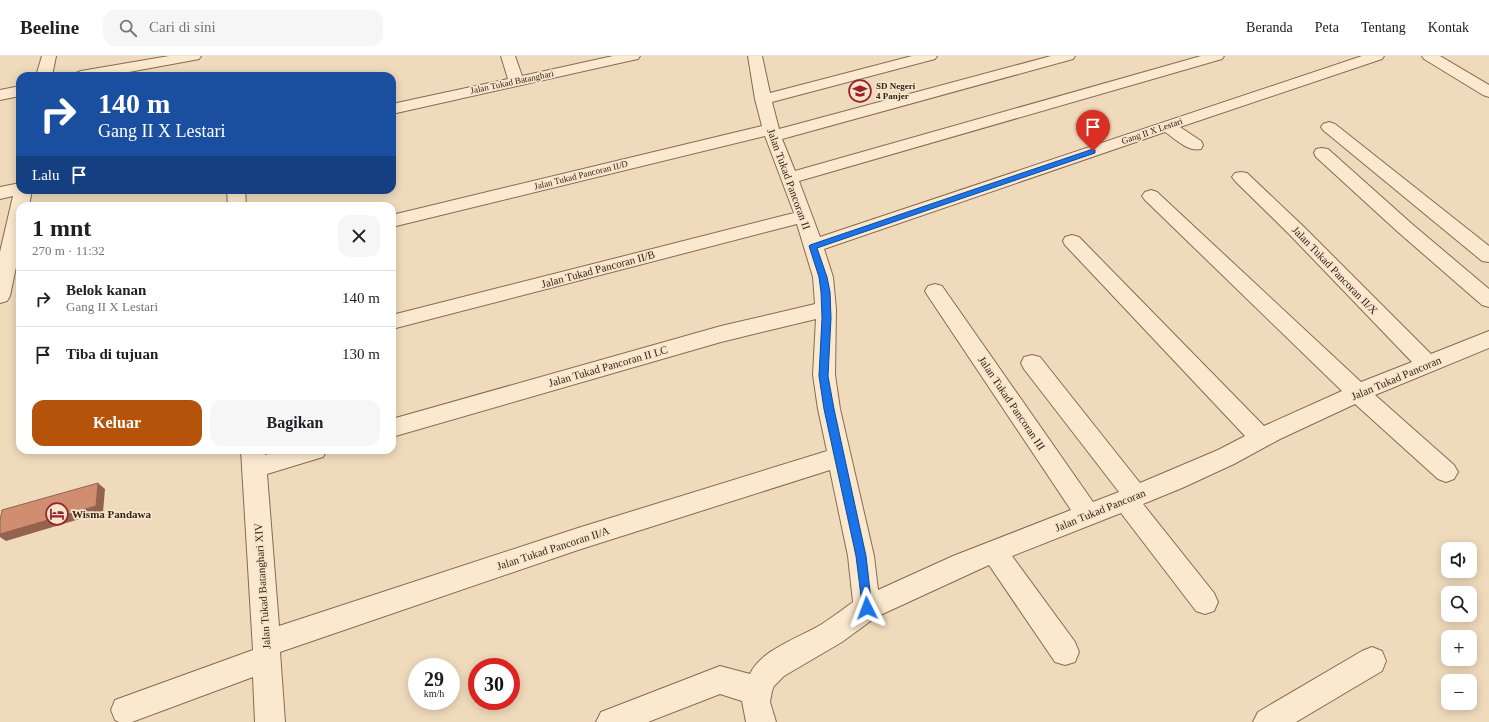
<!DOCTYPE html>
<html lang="id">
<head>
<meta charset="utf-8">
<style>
  body { margin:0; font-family:Georgia,serif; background:#f6f6f6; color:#202124; height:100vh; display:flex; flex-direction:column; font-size:15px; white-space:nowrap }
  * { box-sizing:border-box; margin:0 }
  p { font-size:13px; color:#757577 }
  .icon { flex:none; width:22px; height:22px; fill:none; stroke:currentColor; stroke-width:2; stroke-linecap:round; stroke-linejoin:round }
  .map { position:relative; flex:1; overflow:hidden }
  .side { position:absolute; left:16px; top:146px; width:380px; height:252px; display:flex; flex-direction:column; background:#fff; border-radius:12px; box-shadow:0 2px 10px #0003 }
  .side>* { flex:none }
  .top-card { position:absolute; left:16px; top:16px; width:380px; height:122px; border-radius:12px; box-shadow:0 2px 10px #0003; background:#1a4fa0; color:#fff; overflow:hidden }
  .tools { position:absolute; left:1441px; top:486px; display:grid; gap:8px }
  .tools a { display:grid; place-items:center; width:36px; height:36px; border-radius:8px; background:#fff; box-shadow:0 2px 10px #0003; font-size:20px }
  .speed { position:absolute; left:408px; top:602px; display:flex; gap:8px; font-size:20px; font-weight:700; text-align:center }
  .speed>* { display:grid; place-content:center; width:52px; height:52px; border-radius:50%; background:#fff; box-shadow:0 2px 10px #0003; line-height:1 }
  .speed small { font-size:10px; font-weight:400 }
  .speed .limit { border:6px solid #d22; background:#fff; color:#111 }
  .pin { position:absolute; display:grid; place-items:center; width:34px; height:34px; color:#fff; margin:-41px -17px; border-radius:50% 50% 50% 0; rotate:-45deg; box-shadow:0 0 4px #0007 }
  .pin .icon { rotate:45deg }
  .me { position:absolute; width:44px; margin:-22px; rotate:357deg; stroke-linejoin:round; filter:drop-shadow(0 0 3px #0008) }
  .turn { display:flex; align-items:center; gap:14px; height:84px; padding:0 16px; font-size:18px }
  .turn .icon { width:52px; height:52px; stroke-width:2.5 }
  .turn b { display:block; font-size:28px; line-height:34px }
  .then { display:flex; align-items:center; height:38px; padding:0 16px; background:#0003; gap:8px; font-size:15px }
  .round { display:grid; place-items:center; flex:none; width:42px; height:42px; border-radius:12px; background:#f6f6f6 }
  .summary { display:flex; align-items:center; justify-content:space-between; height:68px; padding:0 16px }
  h1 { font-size:24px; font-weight:800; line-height:30px }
  .cta { display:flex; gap:8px; margin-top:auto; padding:8px 16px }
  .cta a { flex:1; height:46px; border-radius:12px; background:#b45309; color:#fff; font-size:16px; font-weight:800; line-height:46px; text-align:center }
  .cta a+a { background:#f6f6f6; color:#202124 }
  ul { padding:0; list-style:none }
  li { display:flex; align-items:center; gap:12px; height:56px; padding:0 16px; border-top:1px solid #e0e0e0 }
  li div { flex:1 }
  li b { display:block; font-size:15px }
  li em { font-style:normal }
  header { display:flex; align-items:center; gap:24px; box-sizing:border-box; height:56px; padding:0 20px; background:#fff; border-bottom:1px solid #e0e0e0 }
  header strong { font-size:19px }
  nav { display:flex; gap:22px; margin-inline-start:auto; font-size:14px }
  .search { width:280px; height:36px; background:#f6f6f6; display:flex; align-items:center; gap:10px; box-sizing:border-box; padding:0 14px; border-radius:12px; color:#757577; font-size:15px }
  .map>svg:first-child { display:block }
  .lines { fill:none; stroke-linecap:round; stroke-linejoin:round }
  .street-casing { stroke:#876a54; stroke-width:2 }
  .street { fill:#fae9ce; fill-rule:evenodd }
  .shaded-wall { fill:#92634e }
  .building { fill:#d08d6f; stroke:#92634e }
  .route { fill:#1a73e8; stroke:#114b97 }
  .labels { text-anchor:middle; stroke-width:3.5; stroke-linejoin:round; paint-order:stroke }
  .far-street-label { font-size:9px; fill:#35241a; stroke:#f7e5cb }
  .far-poi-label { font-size:9px; font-weight:bold; fill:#35241a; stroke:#f7e5cb; text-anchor:start }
  .street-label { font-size:11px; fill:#35241a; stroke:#f7e5cb }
  .poi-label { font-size:11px; font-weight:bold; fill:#35241a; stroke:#f7e5cb; text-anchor:start }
</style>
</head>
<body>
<header>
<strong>Beeline</strong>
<div class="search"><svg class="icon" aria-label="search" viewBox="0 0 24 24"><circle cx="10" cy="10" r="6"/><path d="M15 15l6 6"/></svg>Cari di sini</div>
<nav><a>Beranda</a><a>Peta</a><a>Tentang</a><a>Kontak</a></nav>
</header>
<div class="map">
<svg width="1489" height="666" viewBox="0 0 1489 666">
  <rect width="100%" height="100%" fill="#efdabb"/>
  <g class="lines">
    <g class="street-casing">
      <g id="street">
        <polygon points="42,0 56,0 52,20 36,20"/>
        <polygon points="169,0 201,0 199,3 194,4 107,20 73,20 76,17 81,15"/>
        <polygon points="501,0 515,0 522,20 613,0 640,0 638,3 633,4 392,58 392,48 508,23"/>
        <path d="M748 0H762L770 37 912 0H937L935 3 772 46 779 73 1051 0H1075L1073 3 782 83 795 115 1201 0H1224L1222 3 799 125 820 181 1362 0H1384L1382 3 1180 71 1201 85 1203 89 1201 93C1187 96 1176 83 1165 76L824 193 833 221 836 253 835 319 840 353 874 500 878 534 953 500 1071 454 928 240 925 235 928 230 935 228 942 230 1093 446 1119 436 1024 313 1021 307 1024 301 1032 299 1040 301 1140 427 1218 394 1245 380 1065 189 1063 185 1065 181 1072 179 1079 181 1264 370 1342 335 1145 144 1142 140 1145 136 1151 134 1157 136 1361 326 1412 306 1290 179 1235 125 1232 121 1235 117 1241 116 1247 117 1304 171 1431 298 1489 275V292L1375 339 1454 409 1458 416 1454 423 1446 426 1438 423 1355 348 1280 383 1234 408 1182 432 1143 448 1214 537 1218 546 1214 555 1205 558 1196 555 1121 457 1012 500 1075 586 1079 596 1075 606 1065 609 1055 606 989 509 876 561 842 586 784 620 774 630 772 635 770 646 776 666H746L742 645 720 638 648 666H596L601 656 720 610 750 618C760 594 801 581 822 568 833 561 843 553 853 546L848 500 830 414 578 494 280 596 285 666H255L253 621 132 666H119L115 664 111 654 115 644 253 594 241 394H265V399L282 394H327L323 401 267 418 279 570 578 472 827 395 818 353 813 319 816 263 721 286 392 381V363L721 270 815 248 813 221 797 168 392 273V259L794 157 765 80 392 171V159L762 70 755 43Z"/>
        <polygon points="1422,0 1440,0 1489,29 1489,41 1483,39 1424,3"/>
        <polygon points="20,30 20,40 0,44 0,34"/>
        <polygon points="1329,66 1335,68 1489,190 1489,206 1482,205 1323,74 1321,71 1323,68"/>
        <polygon points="1322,92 1328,93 1412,168 1489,233 1489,251 1482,249 1398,176 1316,101 1314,97 1316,93"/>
        <polygon points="20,127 20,134 32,134 29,150 20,150 20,192 10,240 7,245 0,247 0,196 13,140 0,143 0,131"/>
        <polygon points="227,134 245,134 246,150 228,150"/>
        <polygon points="1372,591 1382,595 1386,605 1382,615 1296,666 1253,666 1258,656 1362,595"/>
      </g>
    </g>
    <use href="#street" class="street"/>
  </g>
  <polygon class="shaded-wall" points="98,427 105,433 103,456 6,485 0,481 0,478"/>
  <polygon class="building" points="98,427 96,450 0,478 0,464 2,454"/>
  <polygon class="route" points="1093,93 1095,94 1095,97 817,192 827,221 830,236 831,262 828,320 834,353 866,500 872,552 871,556 867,557 863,556 856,500 824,353 819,320 822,262 821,236 819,221 809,190 810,189"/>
  <defs>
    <g id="school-ring" transform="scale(1.15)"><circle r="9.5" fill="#f7e5cb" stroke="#99222e" stroke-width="1.5"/><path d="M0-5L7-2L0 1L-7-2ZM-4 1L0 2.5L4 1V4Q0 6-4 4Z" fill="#99222e"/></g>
    <g id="hotel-ring" transform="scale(1.15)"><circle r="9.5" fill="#f7e5cb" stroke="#99222e" stroke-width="1.5"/><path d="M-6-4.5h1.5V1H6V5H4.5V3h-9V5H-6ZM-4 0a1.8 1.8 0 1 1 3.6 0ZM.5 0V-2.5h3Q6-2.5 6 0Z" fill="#99222e"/></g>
  </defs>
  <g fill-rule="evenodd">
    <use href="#school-ring" x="860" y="35"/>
    <use href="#hotel-ring" x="57" y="458"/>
  </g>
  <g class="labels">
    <g class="far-street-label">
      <text transform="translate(512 26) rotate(-12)" y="3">Jalan Tukad Batanghari</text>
      <text transform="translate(1152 75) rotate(-19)" y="3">Gang II X Lestari</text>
      <text transform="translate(581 119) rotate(-14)" y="3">Jalan Tukad Pancoran II/D</text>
    </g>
    <g class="far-poi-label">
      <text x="876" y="33">SD Negeri<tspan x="876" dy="10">4 Panjer</tspan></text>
    </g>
    <g class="street-label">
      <text transform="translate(789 123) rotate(70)" y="4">Jalan Tukad Pancoran II</text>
      <text transform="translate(598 213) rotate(-15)" y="4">Jalan Tukad Pancoran II/B</text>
      <text transform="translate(1335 214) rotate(46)" y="4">Jalan Tukad Pancoran II/X</text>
      <text transform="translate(608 310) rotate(-16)" y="4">Jalan Tukad Pancoran II LC</text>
      <text transform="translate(1396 322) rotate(-23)" y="4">Jalan Tukad Pancoran</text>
      <text transform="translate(1012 347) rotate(56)" y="4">Jalan Tukad Pancoran III</text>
      <text transform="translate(1100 454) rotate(-22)" y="4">Jalan Tukad Pancoran</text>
      <text transform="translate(553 492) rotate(-18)" y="4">Jalan Tukad Pancoran II/A</text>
      <text transform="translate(262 530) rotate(-94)" y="4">Jalan Tukad Batanghari XIV</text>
    </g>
    <g class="poi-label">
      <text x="72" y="462">Wisma Pandawa</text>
    </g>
  </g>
</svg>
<div class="tools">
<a><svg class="icon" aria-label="sound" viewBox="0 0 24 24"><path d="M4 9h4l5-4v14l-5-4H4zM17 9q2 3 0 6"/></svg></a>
<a><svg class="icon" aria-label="search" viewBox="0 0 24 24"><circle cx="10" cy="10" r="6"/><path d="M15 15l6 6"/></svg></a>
<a>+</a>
<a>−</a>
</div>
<div class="speed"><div>29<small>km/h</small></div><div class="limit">30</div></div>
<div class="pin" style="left:1093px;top:95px;background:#d93025"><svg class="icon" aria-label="arrive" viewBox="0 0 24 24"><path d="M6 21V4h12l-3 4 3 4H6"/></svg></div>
<svg class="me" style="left:867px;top:552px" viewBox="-20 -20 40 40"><path d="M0-17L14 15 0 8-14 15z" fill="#1a73e8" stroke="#fff" stroke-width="4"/></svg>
<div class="top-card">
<div class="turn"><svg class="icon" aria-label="right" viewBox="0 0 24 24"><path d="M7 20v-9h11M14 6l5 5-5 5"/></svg><div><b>140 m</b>Gang II X Lestari</div></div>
<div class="then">Lalu<svg class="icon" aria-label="arrive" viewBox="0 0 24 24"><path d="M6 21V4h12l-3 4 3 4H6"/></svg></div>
</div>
<section class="side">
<div class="summary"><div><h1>1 mnt</h1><p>270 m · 11:32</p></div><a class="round"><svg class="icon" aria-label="close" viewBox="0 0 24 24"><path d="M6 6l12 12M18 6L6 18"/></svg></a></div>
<ul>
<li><svg class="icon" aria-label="right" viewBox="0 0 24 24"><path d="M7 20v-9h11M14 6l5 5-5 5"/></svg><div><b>Belok kanan</b><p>Gang II X Lestari</p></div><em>140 m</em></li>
<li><svg class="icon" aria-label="arrive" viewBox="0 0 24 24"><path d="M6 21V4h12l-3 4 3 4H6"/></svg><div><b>Tiba di tujuan</b></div><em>130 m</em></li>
</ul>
<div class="cta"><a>Keluar</a><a>Bagikan</a></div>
</section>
</div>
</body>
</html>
